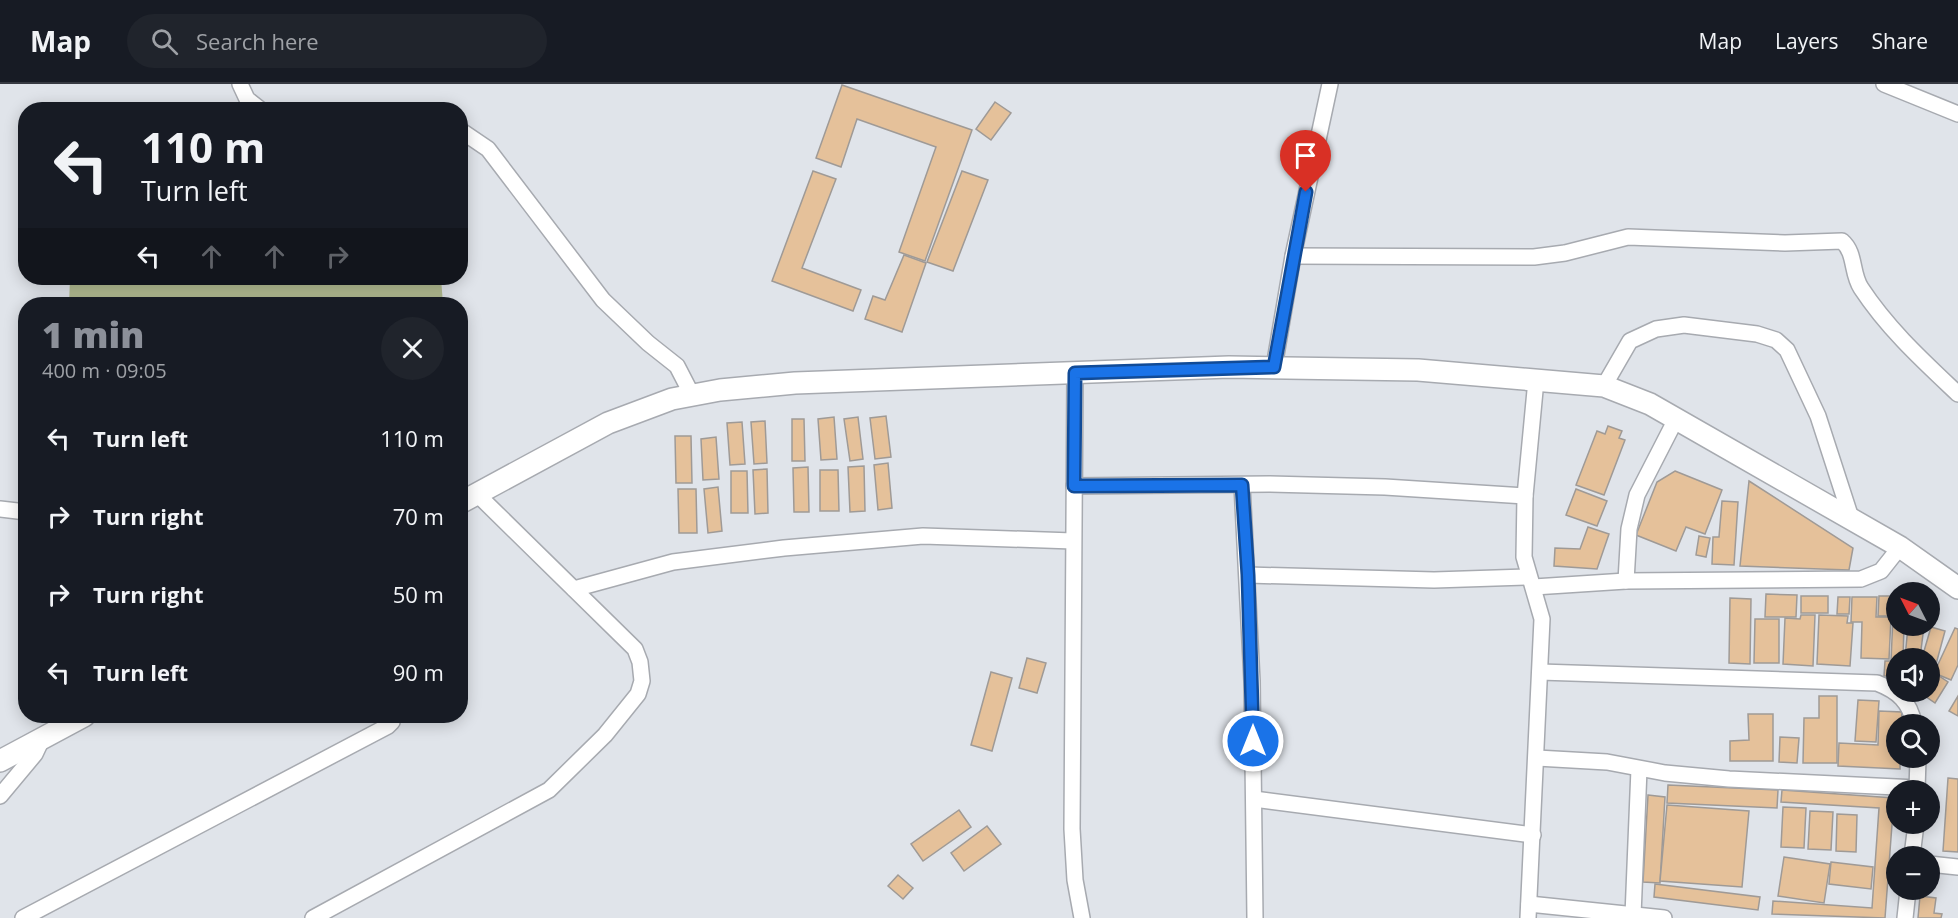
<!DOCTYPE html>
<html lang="en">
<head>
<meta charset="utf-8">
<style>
  body { margin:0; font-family:"Open Sans",sans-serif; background:#20242c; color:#f1f3f6; height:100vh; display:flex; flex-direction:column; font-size:22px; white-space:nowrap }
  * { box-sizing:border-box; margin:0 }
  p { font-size:20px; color:#9ea1a6 }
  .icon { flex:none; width:33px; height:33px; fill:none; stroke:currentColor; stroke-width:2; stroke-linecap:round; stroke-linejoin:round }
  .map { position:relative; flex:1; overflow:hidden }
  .sheet { position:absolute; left:18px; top:213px; width:450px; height:426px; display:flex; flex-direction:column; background:#171b24; border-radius:24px; box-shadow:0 3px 15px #0003 }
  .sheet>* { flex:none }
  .banner { position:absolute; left:18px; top:18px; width:450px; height:183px; border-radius:24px; box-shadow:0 3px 15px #0003; background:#171b24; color:#f1f3f6; overflow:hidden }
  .needle { width:39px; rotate:312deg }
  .fabs { position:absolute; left:1886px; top:498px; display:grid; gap:12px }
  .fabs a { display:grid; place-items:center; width:54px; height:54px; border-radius:50%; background:#171b24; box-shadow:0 3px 15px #0003; font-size:30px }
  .pin { position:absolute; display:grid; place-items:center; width:51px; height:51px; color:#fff; margin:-62px -26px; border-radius:50% 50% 50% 0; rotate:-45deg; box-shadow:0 0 6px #0007 }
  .pin .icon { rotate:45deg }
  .me { position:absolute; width:66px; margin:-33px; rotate:0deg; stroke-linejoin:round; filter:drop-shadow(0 0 4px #0008) }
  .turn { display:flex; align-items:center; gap:21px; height:126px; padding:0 24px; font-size:27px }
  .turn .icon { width:78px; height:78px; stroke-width:2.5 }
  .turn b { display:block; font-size:42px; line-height:51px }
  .lanes { display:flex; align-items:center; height:57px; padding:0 24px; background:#0003; justify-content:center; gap:30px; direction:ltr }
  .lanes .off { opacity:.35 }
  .round { display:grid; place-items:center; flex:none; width:63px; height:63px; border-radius:32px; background:#20242c }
  .overview { display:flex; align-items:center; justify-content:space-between; height:102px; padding:0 24px }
  h1 { font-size:36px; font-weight:800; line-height:45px; color:#8c9099 }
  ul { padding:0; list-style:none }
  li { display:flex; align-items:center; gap:18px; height:78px; padding:0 24px }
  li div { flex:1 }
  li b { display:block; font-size:22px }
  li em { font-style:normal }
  header { display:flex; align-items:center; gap:36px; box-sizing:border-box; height:84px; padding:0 30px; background:#171b24; border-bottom:2px solid #363941 }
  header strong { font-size:28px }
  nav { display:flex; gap:33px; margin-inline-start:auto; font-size:21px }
  .search { width:420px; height:54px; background:#20242c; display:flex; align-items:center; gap:15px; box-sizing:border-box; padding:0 21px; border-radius:33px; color:#9ea1a6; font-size:22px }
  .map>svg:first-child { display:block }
  .green { fill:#b2bb91 }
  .building { fill:#e5c19a; stroke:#9f9a96; stroke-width:1.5 }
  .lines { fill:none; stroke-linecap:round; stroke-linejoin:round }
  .minor-casing { stroke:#a7aab0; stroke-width:18 }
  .secondary-casing { stroke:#a7aab0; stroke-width:24 }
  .minor { stroke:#fff; stroke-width:15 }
  .secondary { stroke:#fff; stroke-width:21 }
  .route-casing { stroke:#114b97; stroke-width:15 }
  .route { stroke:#1a73e8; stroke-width:10 }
</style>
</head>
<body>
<header>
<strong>Map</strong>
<div class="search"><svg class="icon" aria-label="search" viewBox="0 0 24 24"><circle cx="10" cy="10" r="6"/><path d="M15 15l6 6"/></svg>Search here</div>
<nav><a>Map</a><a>Layers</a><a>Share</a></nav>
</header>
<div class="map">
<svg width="1958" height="834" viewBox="0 0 1958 834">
  <rect width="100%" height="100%" fill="#e0e4ea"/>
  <polygon class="green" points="70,194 441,194 443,220 69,220"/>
  <g class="building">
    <polygon points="842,1 972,46 925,177 899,168 936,63 857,35 841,83 816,74"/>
    <polygon points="995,18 1011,29 991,56 976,45"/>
    <polygon points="813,87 836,95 802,184 861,206 853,227 772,197"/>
    <polygon points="962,87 988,96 953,187 927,178"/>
    <polygon points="904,171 926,179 902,248 865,235 873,212 885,216"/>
    <polygon points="886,332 891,373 875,375 870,334"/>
    <polygon points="834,333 837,375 821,376 818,335"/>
    <polygon points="858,333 863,375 850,377 844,335"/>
    <polygon points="792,335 804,335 805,377 792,377"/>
    <polygon points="765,337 767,379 754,380 751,338"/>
    <polygon points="742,338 745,380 730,381 727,339"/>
    <polygon points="1608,342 1622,347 1619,354 1625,356 1604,411 1576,401 1597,347 1605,350"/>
    <polygon points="675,352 691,352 692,399 676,399"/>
    <polygon points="716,353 719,395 703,396 701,355"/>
    <polygon points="888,379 892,424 878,426 874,381"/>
    <polygon points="864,382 865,427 850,428 848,383"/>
    <polygon points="808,383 809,428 794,428 793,384"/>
    <polygon points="767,385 768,429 755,430 753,386"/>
    <polygon points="820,386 838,386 839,427 820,427"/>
    <polygon points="731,387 747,387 748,429 731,429"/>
    <polygon points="1675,387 1722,406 1705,450 1686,443 1676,467 1636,451 1657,398"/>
    <polygon points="1749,397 1853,464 1849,486 1740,482"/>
    <polygon points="718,403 722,447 708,449 704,405"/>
    <polygon points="678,405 696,405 697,449 679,449"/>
    <polygon points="1576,405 1607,417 1597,442 1566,431"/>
    <polygon points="1722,417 1738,418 1734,481 1712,480 1713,453 1719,453"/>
    <polygon points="1588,443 1609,450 1597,485 1554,482 1555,464 1580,465"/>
    <polygon points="1699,452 1710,454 1706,473 1696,471"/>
    <polygon points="1766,510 1797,511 1796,533 1765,533"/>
    <rect x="1801" y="512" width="27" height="17"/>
    <polygon points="1879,512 1896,512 1896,542 1904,542 1903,574 1896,574 1896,592 1884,592 1885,577 1891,577 1893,532 1878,532"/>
    <polygon points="1838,513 1850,513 1849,530 1837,530"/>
    <polygon points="1852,513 1877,513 1876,533 1891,533 1889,575 1861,574 1862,538 1851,538"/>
    <polygon points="1730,514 1751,515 1750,580 1729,579"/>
    <polygon points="1801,531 1815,531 1813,582 1783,580 1785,534 1800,535"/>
    <polygon points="1819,531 1848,532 1847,539 1853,539 1850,582 1817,580"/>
    <polygon points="1755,535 1779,535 1779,579 1754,579"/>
    <polygon points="1908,542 1924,542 1920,574 1905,574"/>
    <polygon points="1931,543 1945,547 1935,584 1929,582 1929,574 1922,574"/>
    <polygon points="1955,544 1958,545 1958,581 1951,596 1934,589"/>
    <polygon points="1027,574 1046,579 1037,609 1019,604"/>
    <polygon points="991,588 1012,594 992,667 971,661"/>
    <polygon points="1939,592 1948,598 1935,619 1925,612"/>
    <polygon points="1819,612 1837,612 1837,679 1803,679 1804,634 1819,634"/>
    <polygon points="1958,612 1958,632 1949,627"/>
    <polygon points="1858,616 1879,617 1876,658 1855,657"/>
    <polygon points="1879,627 1902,628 1901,640 1896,640 1896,674 1900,674 1900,685 1838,682 1839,659 1878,661"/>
    <polygon points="1748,630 1773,630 1773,677 1730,677 1730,657 1749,656"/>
    <polygon points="1780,653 1799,654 1797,679 1779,678"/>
    <polygon points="1948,694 1958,695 1958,768 1943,767"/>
    <polygon points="1668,701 1778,706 1777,724 1667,719"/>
    <polygon points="1782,706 1894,714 1885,834 1772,830 1773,817 1872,824 1879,724 1781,718"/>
    <polygon points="1648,711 1665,713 1660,799 1643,798"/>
    <polygon points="1667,721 1749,727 1742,803 1660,797"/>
    <polygon points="1783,723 1806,724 1804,764 1781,763"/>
    <polygon points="959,726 971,743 923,777 911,760"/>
    <polygon points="1810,727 1833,728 1831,766 1808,765"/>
    <polygon points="1837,730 1857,731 1856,768 1836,767"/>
    <polygon points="987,742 1001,760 964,787 951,769"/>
    <polygon points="1784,773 1830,780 1824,819 1778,812"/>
    <polygon points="1831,778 1873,783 1871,805 1829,800"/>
    <polygon points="898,791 913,804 903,815 888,802"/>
    <polygon points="1655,800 1760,813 1758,826 1654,813"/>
    <polygon points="1920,812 1936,814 1934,829 1942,830 1941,834 1918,834"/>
  </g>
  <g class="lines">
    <g class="minor-casing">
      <g id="minor">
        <polyline points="240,0 247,15 261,26"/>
        <polyline points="1884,0 1958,30"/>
        <polyline points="460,46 488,65 603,216 648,259 677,282 692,311"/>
        <path d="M1293 172 1534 173 1565 169 1628 153 1785 159 1842 157C1856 169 1851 189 1861 204 1888 245 1922 276 1958 310"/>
        <polyline points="1274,283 1293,172 1330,0"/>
        <polyline points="1075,289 1072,745 1075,796 1082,834"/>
        <polyline points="1604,302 1630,257 1656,245 1684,241 1757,250 1776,256 1787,266 1818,332 1852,437"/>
        <polyline points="1242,401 1252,597 1255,834"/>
        <polyline points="1074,402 1269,400 1385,403 1525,412"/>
        <polyline points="0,425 26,428"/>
        <polyline points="1248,491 1434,496 1528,493"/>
        <polyline points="1626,497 1629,445 1637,411 1676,335"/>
        <polyline points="1534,503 1626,497 1861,495 1881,487 1900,463"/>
        <polyline points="574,505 673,478 784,464 923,452 1073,457"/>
        <path d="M1540 588 1877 599C1898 607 1910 618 1914 640"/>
        <polyline points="1537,674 1607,678 1665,689 1729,695 1917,704"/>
        <polyline points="1917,706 1918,674"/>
        <polyline points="0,712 35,670 43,653"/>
        <polyline points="1254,715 1533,751"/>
        <polyline points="1912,772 1916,740"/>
        <polyline points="1929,780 1958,783"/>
        <polyline points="1529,820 1664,834"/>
        <polyline points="1633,831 1639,685"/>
        <polyline points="23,834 388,642 392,638 390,632"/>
        <polyline points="313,834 549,706 605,651 638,610 642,597 640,578 635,565 477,410"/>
        <polyline points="1528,834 1542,535 1524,473 1525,412 1536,296"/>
        <polyline points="1905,834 1908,806"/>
      </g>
    </g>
    <g class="secondary-casing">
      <g id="secondary">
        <polyline points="460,419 608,339 672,315 720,306 795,299 1229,283 1418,286 1604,302 1650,320 1900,463 1958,504"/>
        <polyline points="0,677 84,632"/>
      </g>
    </g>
    <use href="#minor" class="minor"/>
    <use href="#secondary" class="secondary"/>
  </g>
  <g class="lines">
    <g class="route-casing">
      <polyline id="route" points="1253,657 1248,491 1242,401 1074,402 1075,289 1274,283 1306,108"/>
    </g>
    <use href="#route" class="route"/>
  </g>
</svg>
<div class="fabs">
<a><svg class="needle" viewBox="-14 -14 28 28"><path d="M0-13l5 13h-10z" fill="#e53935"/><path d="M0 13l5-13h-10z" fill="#9ea1a6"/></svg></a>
<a><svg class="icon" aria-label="sound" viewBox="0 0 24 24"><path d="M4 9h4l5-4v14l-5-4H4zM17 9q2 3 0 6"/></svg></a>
<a><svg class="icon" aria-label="search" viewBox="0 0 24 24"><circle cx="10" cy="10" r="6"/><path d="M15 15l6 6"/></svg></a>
<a>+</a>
<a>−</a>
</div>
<div class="pin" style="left:1306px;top:108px;background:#d93025"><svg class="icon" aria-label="arrive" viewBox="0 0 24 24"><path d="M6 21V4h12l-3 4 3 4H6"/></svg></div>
<svg class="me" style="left:1253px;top:657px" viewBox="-20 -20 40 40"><circle r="17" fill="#1a73e8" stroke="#fff" stroke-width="3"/><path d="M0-11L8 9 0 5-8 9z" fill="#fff"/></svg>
<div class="banner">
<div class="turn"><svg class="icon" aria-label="left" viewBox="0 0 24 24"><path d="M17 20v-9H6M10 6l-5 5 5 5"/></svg><div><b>110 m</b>Turn left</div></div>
<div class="lanes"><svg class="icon" aria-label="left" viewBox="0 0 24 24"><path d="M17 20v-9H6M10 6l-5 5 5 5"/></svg><svg class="icon off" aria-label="ahead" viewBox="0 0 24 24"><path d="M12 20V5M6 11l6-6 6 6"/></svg><svg class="icon off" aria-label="ahead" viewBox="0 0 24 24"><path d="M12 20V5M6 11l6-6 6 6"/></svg><svg class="icon off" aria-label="right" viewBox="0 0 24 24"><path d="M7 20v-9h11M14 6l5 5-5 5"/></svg></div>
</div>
<section class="sheet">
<div class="overview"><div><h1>1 min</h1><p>400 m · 09:05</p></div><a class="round"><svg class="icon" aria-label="close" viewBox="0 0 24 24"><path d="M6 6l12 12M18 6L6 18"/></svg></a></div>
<ul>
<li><svg class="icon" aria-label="left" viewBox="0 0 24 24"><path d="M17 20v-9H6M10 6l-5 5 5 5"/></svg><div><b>Turn left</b></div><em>110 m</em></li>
<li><svg class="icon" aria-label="right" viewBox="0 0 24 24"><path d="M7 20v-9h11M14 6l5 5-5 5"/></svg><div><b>Turn right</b></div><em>70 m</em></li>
<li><svg class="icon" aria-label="right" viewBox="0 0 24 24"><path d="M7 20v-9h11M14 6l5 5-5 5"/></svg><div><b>Turn right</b></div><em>50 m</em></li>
<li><svg class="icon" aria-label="left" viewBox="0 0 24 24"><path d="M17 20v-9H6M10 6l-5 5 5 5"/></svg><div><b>Turn left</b></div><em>90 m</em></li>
</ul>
</section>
</div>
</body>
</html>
